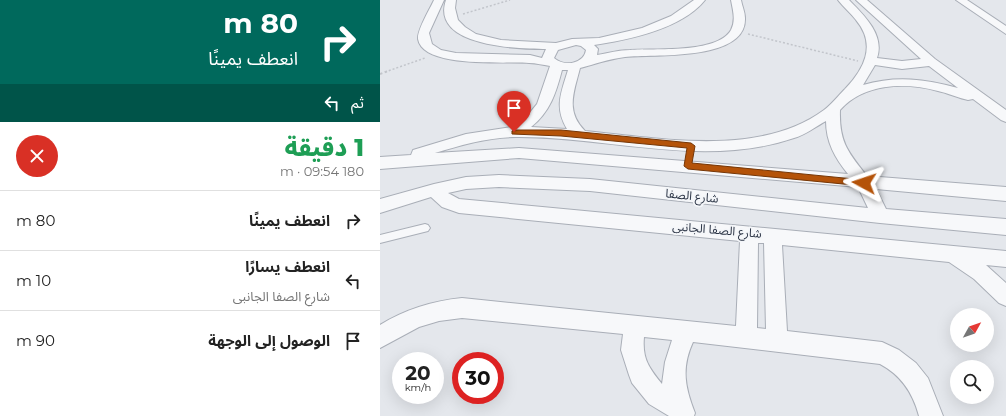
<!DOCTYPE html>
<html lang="ar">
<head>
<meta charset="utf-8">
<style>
  body { margin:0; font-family:Montserrat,"Noto Sans Arabic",sans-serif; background:#f6f6f6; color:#222; direction:rtl; height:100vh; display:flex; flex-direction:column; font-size:15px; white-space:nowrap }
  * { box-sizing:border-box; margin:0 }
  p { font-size:13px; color:#767676 }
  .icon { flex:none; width:22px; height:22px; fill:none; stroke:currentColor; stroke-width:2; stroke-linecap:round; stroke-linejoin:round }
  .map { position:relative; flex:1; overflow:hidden; direction:ltr }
  .panel { display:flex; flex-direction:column; background:#fff; width:380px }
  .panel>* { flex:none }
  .guide { background:#00695c; color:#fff; overflow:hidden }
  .needle { width:26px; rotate:50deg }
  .buttons { position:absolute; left:570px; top:308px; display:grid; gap:8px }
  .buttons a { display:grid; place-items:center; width:44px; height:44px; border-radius:50%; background:#fff; box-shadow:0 4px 16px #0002; font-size:20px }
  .speed { position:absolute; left:12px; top:352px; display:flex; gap:8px; font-size:20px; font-weight:700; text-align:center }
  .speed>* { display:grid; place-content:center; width:52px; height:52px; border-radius:50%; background:#fff; box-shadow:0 4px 16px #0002; line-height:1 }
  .speed small { font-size:10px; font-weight:400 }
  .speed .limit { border:6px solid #d22; background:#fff; color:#111 }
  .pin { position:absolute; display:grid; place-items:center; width:34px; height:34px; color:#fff; margin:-41px -17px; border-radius:50% 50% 50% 0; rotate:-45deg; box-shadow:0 0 4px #0007 }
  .pin .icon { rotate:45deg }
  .me { position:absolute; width:44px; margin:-22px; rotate:275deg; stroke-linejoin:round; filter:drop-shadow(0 0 3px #0008) }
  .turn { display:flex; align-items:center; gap:14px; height:84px; padding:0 16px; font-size:18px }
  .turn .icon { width:52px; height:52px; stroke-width:2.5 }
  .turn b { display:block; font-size:28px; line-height:34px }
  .then { display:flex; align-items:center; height:38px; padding:0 16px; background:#0003; gap:8px; font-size:15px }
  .round { display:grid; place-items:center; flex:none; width:42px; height:42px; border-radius:21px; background:#f6f6f6 }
  .head { display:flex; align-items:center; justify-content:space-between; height:68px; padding:0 16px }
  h1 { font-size:24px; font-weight:800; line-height:30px; color:#1e9e55 }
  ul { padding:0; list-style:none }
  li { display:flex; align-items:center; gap:12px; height:60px; padding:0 16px; border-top:1px solid #e0e0e0 }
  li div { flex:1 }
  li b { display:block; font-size:15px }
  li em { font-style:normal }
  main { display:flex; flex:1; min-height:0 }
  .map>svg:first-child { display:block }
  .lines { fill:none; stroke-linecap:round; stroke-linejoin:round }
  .lane-casing { stroke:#a9aeb7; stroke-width:2 }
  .street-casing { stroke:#a9aeb7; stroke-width:2 }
  .path-far1 { stroke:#c2c5cb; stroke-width:1.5; stroke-dasharray:2 2; stroke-linecap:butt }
  .path { stroke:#c2c5cb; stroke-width:2; stroke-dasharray:2.5 2.5; stroke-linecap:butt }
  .lane { fill:#f7f8fa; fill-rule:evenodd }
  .street { fill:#f7f8fa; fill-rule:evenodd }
  .route { fill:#b45309; stroke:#753606 }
  .labels { text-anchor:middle; stroke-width:3.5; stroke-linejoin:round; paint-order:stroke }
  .street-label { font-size:12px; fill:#2b3445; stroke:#f4f6f9 }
</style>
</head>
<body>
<main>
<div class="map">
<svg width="626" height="416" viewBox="0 0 626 416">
  <rect width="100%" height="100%" fill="#e4e7ec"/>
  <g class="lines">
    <g class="lane-casing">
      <polygon id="lane" points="45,224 48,225 50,228 48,231 0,243 0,235"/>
    </g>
    <g class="street-casing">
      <g id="street">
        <path d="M54 0H64L49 33 52 44 61 50 76 53 150 55 162 58 166 49C140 49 50 47 66 0H76L75 8 78 20 85 27 96 34 121 40 176 43 192 39 219 38 262 28 291 16 314 0H325C302 29 248 40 214 45L218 49 217 55C228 53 239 50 250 50 274 48 337 54 351 30 356 20 353 11 351 0H361C362 6 365 12 365 18 367 62 272 54 245 57 229 59 215 64 200 68 194 92 185 111 205 131 278 138 379 158 444 110 451 105 458 96 465 89 484 69 497 45 476 20 471 13 463 7 458 0H469C484 15 505 35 497 58L522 61 541 59 476 0H487L555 59 626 110V122L621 120 593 99 588 100C578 98 568 93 558 91 525 82 484 83 460 110 459 142 468 152 487 176L626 187V201L496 189 506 209 626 219V235L500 223 210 191 119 187 86 189 68 193 79 199 626 251V267L606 265 626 283V306L619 303 594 279 569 262 402 245 407 331 502 342 519 350 536 363 548 378 563 416H539C533 393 521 375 500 364L313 342C301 368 305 388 315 413L314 416H289L269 404 252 383 249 375 241 350 243 334 82 318 59 321 39 327 0 348V325C26 309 52 301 82 298L356 326 360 241 79 213 62 207 51 197 0 213V199L54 184 86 177 119 175 210 179 488 208 478 187 139 158 0 169V157L31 155 33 150 86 134 131 127 148 115 157 104 170 66C163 65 156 63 149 63 127 61 43 69 38 39 37 30 50 9 54 0ZM196 45 201 46 206 50C204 64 184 67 174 58L178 50ZM495 65 522 69 549 66 578 88C546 79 516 75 483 85ZM182 70H188C181 93 174 107 187 129L151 127C170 112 176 93 182 70ZM446 121C446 142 455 158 468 174L139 148 55 153C81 145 109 137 136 137 228 136 323 169 414 138 425 135 435 127 446 121ZM378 243H384L386 329 377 328ZM264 337 292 340 285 362 282 384C269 368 262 359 264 337Z"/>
        <polygon points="576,0 587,0 626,26 626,34"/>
      </g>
    </g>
    <g class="path-far1">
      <polyline points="83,14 130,0"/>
      <polyline points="368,34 478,61"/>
      <polyline points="5,72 45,58"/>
    </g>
    <polyline class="path" points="0,74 8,71"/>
    <use href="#lane" class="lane"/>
    <use href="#street" class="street"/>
  </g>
  <polygon class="route" points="134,130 181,130 311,143 315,146 312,163 484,180 489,183 484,186 308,169 304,166 307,148 181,136 132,134 132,131"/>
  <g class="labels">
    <g class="street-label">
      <text transform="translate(312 196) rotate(6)" y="4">شارع الصفا</text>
      <text transform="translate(337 230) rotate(5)" y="4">شارع الصفا الجانبى</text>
    </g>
  </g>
</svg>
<div class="buttons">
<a><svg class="needle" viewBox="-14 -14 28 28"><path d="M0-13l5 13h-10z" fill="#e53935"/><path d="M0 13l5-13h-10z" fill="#767676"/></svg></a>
<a><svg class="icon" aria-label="search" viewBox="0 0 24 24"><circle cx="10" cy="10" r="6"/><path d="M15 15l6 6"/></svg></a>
</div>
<div class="speed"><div>20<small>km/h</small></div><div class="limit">30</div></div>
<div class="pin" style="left:134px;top:132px;background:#d93025"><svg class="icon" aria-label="arrive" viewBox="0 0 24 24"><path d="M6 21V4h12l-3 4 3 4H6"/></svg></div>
<svg class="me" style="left:484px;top:183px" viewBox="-20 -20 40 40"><path d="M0-17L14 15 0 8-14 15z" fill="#b45309" stroke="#fff" stroke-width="4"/></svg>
</div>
<section class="panel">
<div class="guide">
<div class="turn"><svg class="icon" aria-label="right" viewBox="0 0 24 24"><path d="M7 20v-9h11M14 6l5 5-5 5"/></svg><div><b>80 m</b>انعطف يمينًا</div></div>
<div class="then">ثم<svg class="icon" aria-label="left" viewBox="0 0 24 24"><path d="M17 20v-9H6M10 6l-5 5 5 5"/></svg></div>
</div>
<div class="head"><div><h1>1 دقيقة</h1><p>180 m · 09:54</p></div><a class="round" style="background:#d93025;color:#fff"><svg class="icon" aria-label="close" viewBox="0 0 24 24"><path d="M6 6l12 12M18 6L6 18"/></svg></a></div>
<ul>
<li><svg class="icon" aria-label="right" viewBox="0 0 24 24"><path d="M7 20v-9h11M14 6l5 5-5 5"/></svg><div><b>انعطف يمينًا</b></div><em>80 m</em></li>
<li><svg class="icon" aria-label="left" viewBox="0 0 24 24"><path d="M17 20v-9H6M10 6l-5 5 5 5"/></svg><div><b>انعطف يسارًا</b><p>شارع الصفا الجانبى</p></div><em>10 m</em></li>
<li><svg class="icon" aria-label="arrive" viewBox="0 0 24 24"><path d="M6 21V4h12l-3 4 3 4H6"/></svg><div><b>الوصول إلى الوجهة</b></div><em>90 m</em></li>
</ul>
</section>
</main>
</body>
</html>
